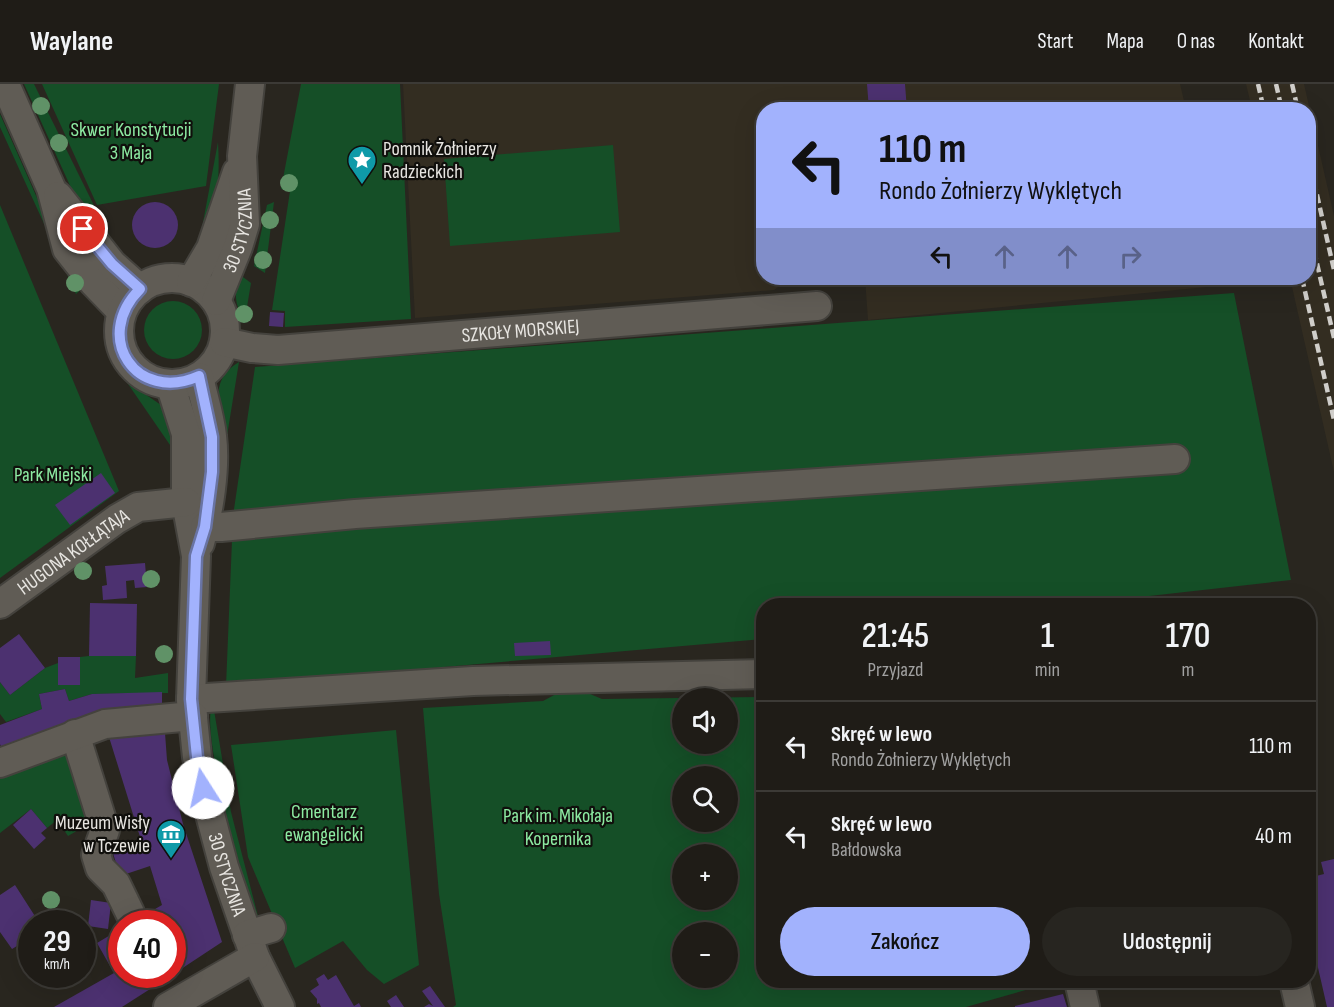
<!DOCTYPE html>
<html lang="pl">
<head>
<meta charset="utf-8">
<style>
  body { margin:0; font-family:"Sofia Sans Condensed",sans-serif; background:#272520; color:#f1f3f6; height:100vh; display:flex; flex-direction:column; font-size:22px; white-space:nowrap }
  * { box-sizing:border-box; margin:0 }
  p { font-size:20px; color:#a1a1a1 }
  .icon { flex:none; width:33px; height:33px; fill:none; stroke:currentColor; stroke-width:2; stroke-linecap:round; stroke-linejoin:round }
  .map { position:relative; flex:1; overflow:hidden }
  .details { position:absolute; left:756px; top:514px; width:560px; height:390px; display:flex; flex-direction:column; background:#1f1c17; border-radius:24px; box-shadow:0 6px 24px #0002,0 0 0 2px #3c3a36 }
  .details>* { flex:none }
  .guide { position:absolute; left:756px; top:18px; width:560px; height:183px; border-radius:24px; box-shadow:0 6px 24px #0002,0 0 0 2px #3c3a36; background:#a2b2fd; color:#111; overflow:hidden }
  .tools { position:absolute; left:672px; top:604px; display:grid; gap:12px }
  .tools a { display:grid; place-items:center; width:66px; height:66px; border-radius:50%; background:#1f1c17; box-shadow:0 6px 24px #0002,0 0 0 2px #3c3a36; font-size:30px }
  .speed { position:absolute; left:18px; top:826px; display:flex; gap:12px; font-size:30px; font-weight:700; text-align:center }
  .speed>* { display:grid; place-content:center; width:78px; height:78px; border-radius:50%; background:#1f1c17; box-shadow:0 6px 24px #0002,0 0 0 2px #3c3a36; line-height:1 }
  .speed small { font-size:15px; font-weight:400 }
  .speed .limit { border:9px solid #d22; background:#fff; color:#111 }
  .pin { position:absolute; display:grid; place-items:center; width:51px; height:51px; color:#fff; margin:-26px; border:3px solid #fff; border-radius:50%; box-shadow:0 2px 6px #0007 }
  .me { position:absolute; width:66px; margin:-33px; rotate:350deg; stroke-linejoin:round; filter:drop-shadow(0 0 4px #0008) }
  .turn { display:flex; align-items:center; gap:21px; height:126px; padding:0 24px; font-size:27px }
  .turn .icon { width:78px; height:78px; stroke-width:2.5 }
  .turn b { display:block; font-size:42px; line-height:51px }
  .lanes { display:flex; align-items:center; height:57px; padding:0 24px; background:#0003; justify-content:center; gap:30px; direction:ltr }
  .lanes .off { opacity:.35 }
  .eta { display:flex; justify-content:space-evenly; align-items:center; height:102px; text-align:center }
  .eta b { font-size:36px; font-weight:600; line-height:42px }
  .cta { display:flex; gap:12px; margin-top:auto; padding:12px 24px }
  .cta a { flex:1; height:69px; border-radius:36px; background:#a2b2fd; color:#111; font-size:24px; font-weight:600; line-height:69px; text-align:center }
  .cta a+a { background:#272520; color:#f1f3f6 }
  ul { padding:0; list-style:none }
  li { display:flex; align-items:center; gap:18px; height:90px; padding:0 24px; border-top:2px solid #3c3a36 }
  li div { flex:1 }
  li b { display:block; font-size:22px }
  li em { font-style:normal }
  header { display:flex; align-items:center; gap:36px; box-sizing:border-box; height:84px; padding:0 30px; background:#1f1c17; border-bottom:2px solid #3c3a36 }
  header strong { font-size:28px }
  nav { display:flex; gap:33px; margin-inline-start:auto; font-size:21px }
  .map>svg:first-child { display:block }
  .built { fill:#332d21 }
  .green { fill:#154f27; fill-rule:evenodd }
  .building { fill:#4c3170 }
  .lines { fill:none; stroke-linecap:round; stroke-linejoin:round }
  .minor-casing { stroke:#44423d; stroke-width:32 }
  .minor { stroke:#605c55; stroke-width:28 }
  .rail { stroke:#d0ceca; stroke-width:4.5; stroke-dasharray:9 4.5; stroke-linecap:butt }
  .tree { fill:#609267 }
  .route-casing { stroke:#6974a4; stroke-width:15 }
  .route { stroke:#a2b2fd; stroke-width:10 }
  .labels { text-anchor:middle; stroke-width:4.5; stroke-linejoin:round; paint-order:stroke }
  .park-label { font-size:20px; fill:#8deba2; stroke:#100f0c }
  .poi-label { font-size:20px; fill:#e7e5e1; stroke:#100f0c; text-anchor:start }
  .street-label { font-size:20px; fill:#e7e5e1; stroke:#100f0c }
</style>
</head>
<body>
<header>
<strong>Waylane</strong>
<nav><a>Start</a><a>Mapa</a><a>O nas</a><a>Kontakt</a></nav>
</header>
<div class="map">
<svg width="1334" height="923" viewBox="0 0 1334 923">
  <rect width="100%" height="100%" fill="#29261f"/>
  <g class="built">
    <polygon points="403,0 1180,0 1186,25 764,26 764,194 791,194 774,206 415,234"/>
    <polygon points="1246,0 1304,0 1334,132 1334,388 1290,194 1308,194 1308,26 1252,25"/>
    <polygon points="865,194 1206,194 1207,203 868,236"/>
  </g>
  <g class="green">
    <polygon points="24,0 34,0 113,160 88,130 72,106"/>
    <polygon points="42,0 219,0 206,102 97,121"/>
    <polygon points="301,0 400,0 411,235 285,243 285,227 272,226 290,107 281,105"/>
    <polygon points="0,30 64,175 85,202 76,210 0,43"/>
    <path d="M218 58C220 95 218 119 204 153L201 149Z"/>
    <polygon points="613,61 620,148 450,162 444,75"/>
    <polygon points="274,118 265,189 254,182 267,121"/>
    <polygon points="0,121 119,407 0,494"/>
    <path d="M239 190 251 199 245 235C233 220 235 209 239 190Z"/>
    <polygon points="1234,209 1291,496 1060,522 764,522 763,555 226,602 233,432 255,283"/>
    <circle cx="173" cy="246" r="29"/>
    <path d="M239 278 226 358C221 328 206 297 239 278Z"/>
    <polygon points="126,297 161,321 167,328 177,362 170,361"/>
    <polygon points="89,572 136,572 135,594 168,589 168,609 92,610 69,617 65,605 39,610 42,625 6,638 0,630 0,598 10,611 45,584 58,579 59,601 80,601 80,573"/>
    <path d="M571 602 602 615 759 613 763 609 764 897H1057L966 923H453L456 921 439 810 423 624 543 617ZM682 615H728V660H682ZM682 693H728V738H682ZM682 771H728V816H682ZM682 849H728V894H682Z"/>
    <path d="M213 620 231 728 260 840C246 811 198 643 213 620Z"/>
    <polygon points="396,646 419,881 384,900 367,886 343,857 295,884 248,773 231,661"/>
    <polygon points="75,650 91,731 87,741 68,752 57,736 47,744 31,725 0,749 0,679"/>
  </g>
  <g class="building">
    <polygon points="867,0 905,0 907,26 869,26"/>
    <circle cx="155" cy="141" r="23"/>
    <polygon points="270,228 284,229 283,243 269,242"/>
    <polygon points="101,389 115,409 70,441 55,421"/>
    <polygon points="145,479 147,503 135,504 134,496 126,497 127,514 103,516 102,502 107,501 105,482"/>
    <polygon points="90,519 137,520 136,572 89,572"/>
    <polygon points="19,550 45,584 10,611 0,598 0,564"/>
    <polygon points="550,557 551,571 515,572 514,559"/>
    <rect x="58" y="573" width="22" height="28"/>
    <polygon points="65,605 69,617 92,610 162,608 162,628 4,671 0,660 0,641 42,625 39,610"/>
    <polygon points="165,649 167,676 183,740 222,858 172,891 172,840 129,840 162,821 150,782 120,792 112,766 141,756 109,653"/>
    <polygon points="31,725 47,744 41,749 46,754 34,765 13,741"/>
    <polygon points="1334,775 1334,923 1327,923 1308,840 1308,794 1324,790 1321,778"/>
    <polygon points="15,801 40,840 32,840 32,853 12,865 0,848 0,811"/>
    <polygon points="91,816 111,819 108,845 88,842"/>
    <polygon points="122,844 122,891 172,891 122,923 54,923 114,889 97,859"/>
    <polygon points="324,890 328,896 336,891 354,922 359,919 361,923 321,923 319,919 317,920 317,915 310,907 319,901 316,895"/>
    <polygon points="430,902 445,923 424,923 429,920 433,922 422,907"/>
    <polygon points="1063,910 1067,923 1015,923 1015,922"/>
    <polygon points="396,911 404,923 391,923 387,917"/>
  </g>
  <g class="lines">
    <g class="minor-casing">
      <g id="minor">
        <polyline points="5,0 51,104 67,165 94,199 122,228"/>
        <polyline points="58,112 112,180 140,205"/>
        <circle cx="172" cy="247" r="53"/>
        <polyline points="191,198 211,164 237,88"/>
        <path id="s1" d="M216 217 238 163 245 140 242 72 250 0"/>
        <path id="s2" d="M224 258 252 264 278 266 817 222"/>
        <path d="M199 293C203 312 210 332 212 352 216 384 209 428 200 459"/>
        <path id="s3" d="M170 300 186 350V418L196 472 191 615 197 673 203 704 224 783 255 873 280 923"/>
        <polyline points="205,443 221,443 355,430 1175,375"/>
        <path id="s4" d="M0 520 117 435 138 423 186 418"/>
        <polyline points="191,615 473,597 764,590"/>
        <polyline points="75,650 105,746 96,771 100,784 116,800 130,829"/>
        <polyline points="0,679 105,640 193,632"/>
        <polyline points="247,851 271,844"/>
        <polyline points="1079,897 1085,923"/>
        <polyline points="1294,897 1300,923"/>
        <polyline points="168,923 255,873"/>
      </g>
    </g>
    <use href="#minor" class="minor"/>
    <g class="rail">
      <polyline points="1258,0 1264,26"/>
      <polyline points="1276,0 1282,26"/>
      <polyline points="1292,0 1298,26"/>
      <polyline points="1308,71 1334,186"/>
      <polyline points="1308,140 1334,254"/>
      <polyline points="1302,194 1334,336"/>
    </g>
  </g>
  <g class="tree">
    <circle cx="41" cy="22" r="9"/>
    <circle cx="59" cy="59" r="9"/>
    <circle cx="289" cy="99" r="9"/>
    <circle cx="270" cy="136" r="9"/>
    <circle cx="263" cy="176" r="9"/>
    <circle cx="75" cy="199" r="9"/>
    <circle cx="244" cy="230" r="9"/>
    <circle cx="83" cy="487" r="9"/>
    <circle cx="151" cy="495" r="9"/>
    <circle cx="164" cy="570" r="9"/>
    <circle cx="51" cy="816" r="9"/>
  </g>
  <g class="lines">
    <g class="route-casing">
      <path id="route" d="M83 145 112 180 140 205C92 253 136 320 199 292L212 353V388L205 443 196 472 191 615 197 673 203 704"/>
    </g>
    <use href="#route" class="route"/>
  </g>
  <defs>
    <g id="sight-pin" transform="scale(1.5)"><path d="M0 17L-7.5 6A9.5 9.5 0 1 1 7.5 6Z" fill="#0f9aa8" stroke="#100f0c"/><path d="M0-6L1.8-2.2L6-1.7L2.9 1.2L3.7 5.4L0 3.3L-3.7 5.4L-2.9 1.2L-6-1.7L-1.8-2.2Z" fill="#fff"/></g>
    <g id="museum-pin" transform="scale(1.5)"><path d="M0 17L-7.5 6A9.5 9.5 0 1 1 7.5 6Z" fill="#0f9aa8" stroke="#100f0c"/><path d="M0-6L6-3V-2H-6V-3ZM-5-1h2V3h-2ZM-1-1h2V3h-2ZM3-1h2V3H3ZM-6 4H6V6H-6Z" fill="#fff"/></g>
  </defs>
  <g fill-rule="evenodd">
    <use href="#sight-pin" x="362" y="76"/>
    <use href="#museum-pin" x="171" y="750"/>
  </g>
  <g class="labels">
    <g class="park-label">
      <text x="131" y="52">Skwer Konstytucji<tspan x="131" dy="23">3 Maja</tspan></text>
      <text x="53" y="397">Park Miejski</text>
      <text x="324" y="734">Cmentarz<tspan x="324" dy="23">ewangelicki</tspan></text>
      <text x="558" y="738">Park im. Mikołaja<tspan x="558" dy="23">Kopernika</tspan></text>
    </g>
    <g class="poi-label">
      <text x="383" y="71">Pomnik Żołnierzy<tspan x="383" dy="23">Radzieckich</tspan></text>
      <text x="150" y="745" text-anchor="end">Muzeum Wisły<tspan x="150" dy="23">w Tczewie</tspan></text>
    </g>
    <g class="street-label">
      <text dy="7" stroke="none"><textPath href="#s1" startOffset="75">30 STYCZNIA</textPath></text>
      <text dy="7" stroke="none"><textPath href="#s2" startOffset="298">SZKOŁY MORSKIEJ</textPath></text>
      <text dy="7" stroke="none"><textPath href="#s4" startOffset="90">HUGONA KOŁŁĄTAJA</textPath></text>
      <text dy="7" stroke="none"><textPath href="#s3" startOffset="498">30 STYCZNIA</textPath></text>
    </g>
  </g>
</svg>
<div class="tools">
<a><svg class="icon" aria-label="sound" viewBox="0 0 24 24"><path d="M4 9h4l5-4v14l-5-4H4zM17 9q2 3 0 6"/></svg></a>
<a><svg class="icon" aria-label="search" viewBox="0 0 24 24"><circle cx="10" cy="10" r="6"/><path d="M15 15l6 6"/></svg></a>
<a>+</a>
<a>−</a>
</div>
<div class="speed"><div>29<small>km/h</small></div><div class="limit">40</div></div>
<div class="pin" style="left:83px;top:145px;background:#d93025"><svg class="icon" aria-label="arrive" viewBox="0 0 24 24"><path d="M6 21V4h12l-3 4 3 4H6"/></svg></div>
<svg class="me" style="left:203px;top:704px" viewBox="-20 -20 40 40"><circle r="19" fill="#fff"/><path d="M0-13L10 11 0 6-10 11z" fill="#a2b2fd"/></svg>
<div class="guide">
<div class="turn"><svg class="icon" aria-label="left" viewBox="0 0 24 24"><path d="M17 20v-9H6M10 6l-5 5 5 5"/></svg><div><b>110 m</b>Rondo Żołnierzy Wyklętych</div></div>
<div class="lanes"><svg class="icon" aria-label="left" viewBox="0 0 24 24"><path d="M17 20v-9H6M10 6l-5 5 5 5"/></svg><svg class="icon off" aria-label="ahead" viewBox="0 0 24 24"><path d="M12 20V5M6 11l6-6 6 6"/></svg><svg class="icon off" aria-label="ahead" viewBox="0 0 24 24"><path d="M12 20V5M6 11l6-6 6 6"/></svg><svg class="icon off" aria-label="right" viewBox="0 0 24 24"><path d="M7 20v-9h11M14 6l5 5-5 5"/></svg></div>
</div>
<section class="details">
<div class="eta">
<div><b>21:45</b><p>Przyjazd</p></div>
<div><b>1</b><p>min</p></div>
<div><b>170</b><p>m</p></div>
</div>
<ul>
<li><svg class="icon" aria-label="left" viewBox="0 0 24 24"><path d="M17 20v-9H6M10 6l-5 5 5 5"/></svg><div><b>Skręć w lewo</b><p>Rondo Żołnierzy Wyklętych</p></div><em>110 m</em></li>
<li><svg class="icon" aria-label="left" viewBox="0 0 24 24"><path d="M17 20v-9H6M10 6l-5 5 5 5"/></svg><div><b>Skręć w lewo</b><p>Bałdowska</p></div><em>40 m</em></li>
</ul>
<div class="cta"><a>Zakończ</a><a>Udostępnij</a></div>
</section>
</div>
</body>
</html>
